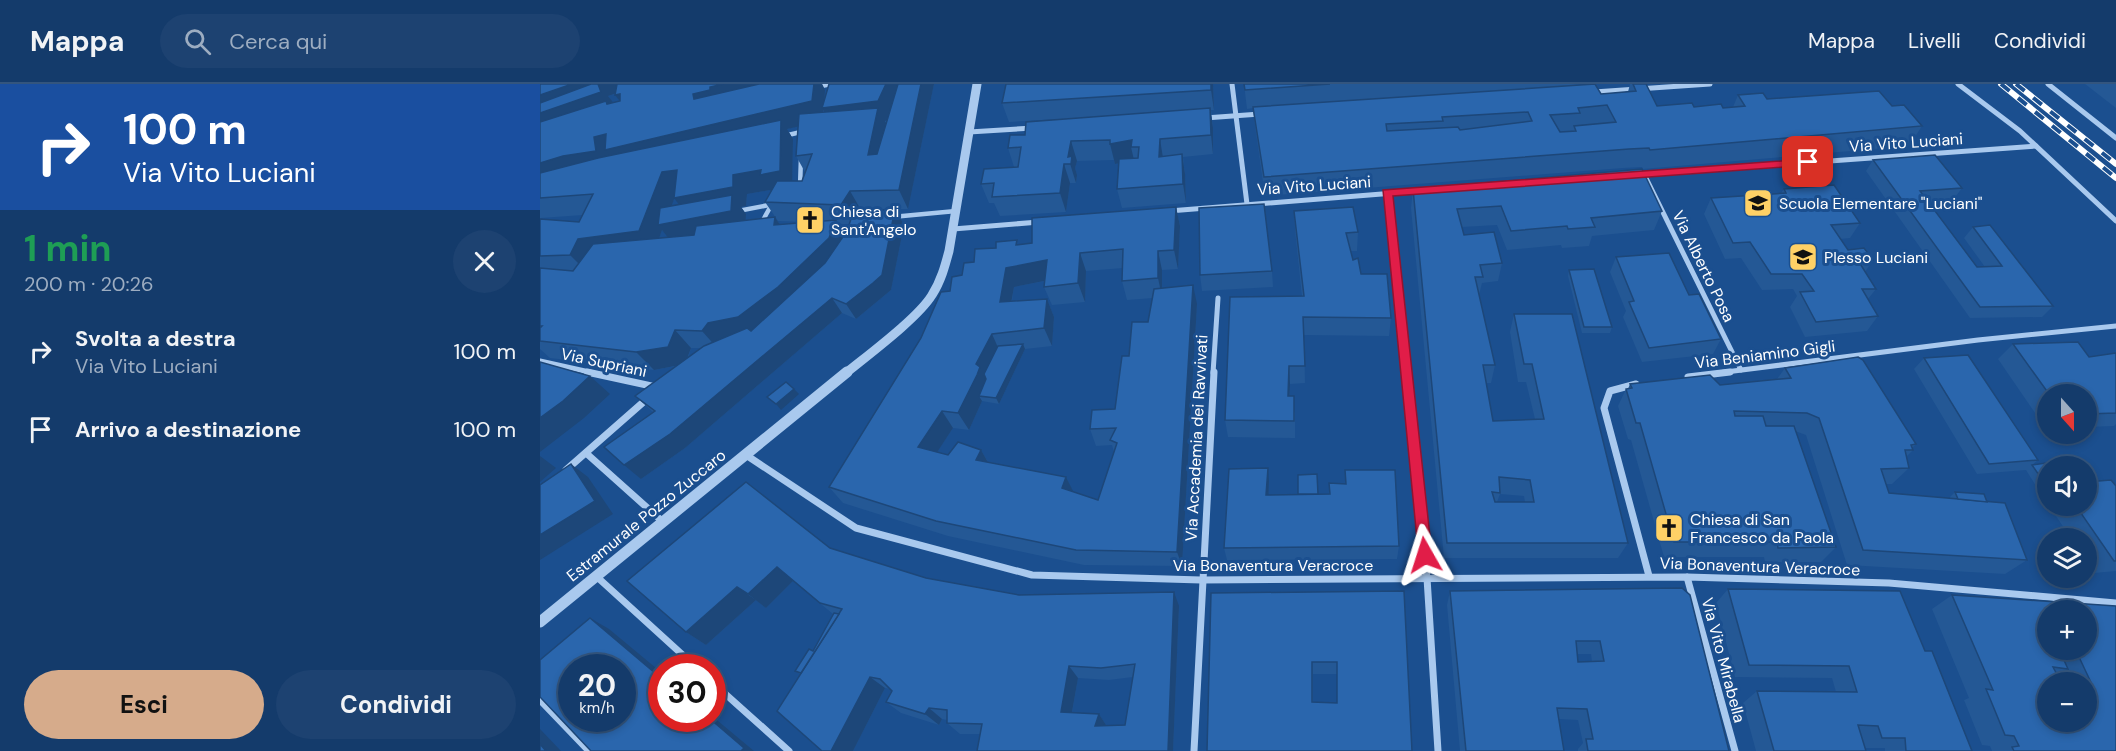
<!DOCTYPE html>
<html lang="it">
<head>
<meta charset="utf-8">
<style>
  body { margin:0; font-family:"DM Sans",sans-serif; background:#1d4271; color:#f1f3f6; height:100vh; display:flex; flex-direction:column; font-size:22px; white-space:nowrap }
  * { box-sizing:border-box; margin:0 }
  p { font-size:20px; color:#9dadc1 }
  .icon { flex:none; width:33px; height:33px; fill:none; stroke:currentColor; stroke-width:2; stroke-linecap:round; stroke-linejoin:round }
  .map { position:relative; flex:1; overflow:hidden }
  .details { display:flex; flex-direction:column; background:#143b6b; width:540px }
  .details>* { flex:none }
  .hud { background:#1a4fa0; color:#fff; overflow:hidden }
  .needle { width:39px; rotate:159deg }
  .buttons { position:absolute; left:1497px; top:300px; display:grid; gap:12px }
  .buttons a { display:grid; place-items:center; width:60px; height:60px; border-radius:50%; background:#143b6b; box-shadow:0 3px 9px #0003,0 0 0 2px #33557e; font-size:30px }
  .speed { position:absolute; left:18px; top:570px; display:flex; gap:12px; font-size:30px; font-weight:700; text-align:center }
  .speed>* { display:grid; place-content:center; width:78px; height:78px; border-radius:50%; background:#143b6b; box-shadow:0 3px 9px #0003,0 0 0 2px #33557e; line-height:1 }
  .speed small { font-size:15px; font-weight:400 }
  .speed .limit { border:9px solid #d22; background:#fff; color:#111 }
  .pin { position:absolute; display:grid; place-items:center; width:51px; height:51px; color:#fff; margin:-26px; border-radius:12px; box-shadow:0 3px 9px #0006 }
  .me { position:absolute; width:66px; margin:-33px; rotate:354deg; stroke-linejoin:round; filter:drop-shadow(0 0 4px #0008) }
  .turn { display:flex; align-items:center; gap:21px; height:126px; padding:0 24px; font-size:27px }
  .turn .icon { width:78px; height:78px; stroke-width:2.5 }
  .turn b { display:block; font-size:42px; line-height:51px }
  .round { display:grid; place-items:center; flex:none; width:63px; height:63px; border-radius:32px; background:#1d4271 }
  .overview { display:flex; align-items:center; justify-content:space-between; height:102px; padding:0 24px }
  h1 { font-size:36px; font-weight:700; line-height:45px; color:#1e9e55 }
  .button { display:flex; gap:12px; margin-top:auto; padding:12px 24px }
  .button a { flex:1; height:69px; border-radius:36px; background:#d6ab8b; color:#111; font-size:24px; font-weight:700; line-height:69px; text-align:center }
  .button a+a { background:#1d4271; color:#f1f3f6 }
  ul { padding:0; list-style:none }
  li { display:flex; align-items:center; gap:18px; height:78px; padding:0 24px }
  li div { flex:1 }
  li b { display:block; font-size:22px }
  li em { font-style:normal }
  header { display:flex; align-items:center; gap:36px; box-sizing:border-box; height:84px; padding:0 30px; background:#143b6b; border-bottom:2px solid #33557e }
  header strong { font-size:28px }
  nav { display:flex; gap:33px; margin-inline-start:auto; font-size:21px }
  .search { width:420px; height:54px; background:#1d4271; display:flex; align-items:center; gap:15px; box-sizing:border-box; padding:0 21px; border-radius:33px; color:#9dadc1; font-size:22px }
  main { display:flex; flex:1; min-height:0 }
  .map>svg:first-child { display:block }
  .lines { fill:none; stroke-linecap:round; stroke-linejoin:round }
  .pedestrian { stroke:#a9c9ee; stroke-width:4.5 }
  .minor-far1 { stroke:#a9c9ee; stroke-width:5 }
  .minor { stroke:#a9c9ee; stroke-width:7 }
  .tertiary-far1 { stroke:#a9c9ee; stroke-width:9 }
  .tertiary { stroke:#a9c9ee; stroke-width:11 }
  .rail-casing { stroke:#fff; stroke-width:6 }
  .rail { stroke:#1b4f8f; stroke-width:4; stroke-dasharray:11; stroke-linecap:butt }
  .wall { fill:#245895; fill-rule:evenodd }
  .shaded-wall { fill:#1d4779 }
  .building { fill:#2a66ad; stroke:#1d4779; stroke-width:1.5; fill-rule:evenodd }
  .route { fill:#e11d48; stroke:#92132f; stroke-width:1.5 }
  .labels { text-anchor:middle; stroke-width:6; stroke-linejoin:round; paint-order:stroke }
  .street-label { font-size:16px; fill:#fff; stroke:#1b4f8f }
  .poi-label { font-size:16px; fill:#fff; stroke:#1b4f8f; text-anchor:start }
</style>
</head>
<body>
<header>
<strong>Mappa</strong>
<div class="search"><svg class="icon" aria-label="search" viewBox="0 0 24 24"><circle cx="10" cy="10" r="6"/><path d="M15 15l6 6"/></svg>Cerca qui</div>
<nav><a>Mappa</a><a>Livelli</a><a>Condividi</a></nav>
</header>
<main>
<section class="details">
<div class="hud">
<div class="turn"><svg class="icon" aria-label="right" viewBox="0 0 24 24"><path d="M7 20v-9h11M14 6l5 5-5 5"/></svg><div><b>100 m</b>Via Vito Luciani</div></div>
</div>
<div class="overview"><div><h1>1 min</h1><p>200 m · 20:26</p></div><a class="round"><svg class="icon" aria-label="close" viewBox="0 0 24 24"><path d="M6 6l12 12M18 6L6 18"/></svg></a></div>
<ul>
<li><svg class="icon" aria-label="right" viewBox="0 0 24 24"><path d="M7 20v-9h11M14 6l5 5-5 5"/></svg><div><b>Svolta a destra</b><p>Via Vito Luciani</p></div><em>100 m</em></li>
<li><svg class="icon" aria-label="arrive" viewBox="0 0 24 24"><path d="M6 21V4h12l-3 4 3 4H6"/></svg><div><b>Arrivo a destinazione</b></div><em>100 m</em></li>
</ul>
<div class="button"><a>Esci</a><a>Condividi</a></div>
</section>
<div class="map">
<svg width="1576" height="667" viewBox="0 0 1576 667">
  <rect width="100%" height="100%" fill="#1b4f8f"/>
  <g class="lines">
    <g class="pedestrian">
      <polyline points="277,3 291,0"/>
      <polyline points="244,52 265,47"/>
      <polyline points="260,103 261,73"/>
      <polyline points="198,127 229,121"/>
      <polyline points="352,133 416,127"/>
      <polyline points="222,138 233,118"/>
    </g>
    <g class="minor-far1">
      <polyline points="692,0 707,120"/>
      <polyline points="1418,0 1480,47 1576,137"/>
      <polyline points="1508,0 1576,54"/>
      <polyline points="1054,8 1170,0"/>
      <polyline points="665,34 720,30"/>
      <polyline points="429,48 493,44"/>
      <polyline points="1104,90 1201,286"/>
      <polyline points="1098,91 1496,62"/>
      <polyline points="847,109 866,289"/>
      <polyline points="629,127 879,107"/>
      <polyline points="413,145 499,138"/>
      <polyline points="0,277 54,289"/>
      <polyline points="673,289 678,214"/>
      <polyline points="1178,289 1438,256 1576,242"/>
    </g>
    <g class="minor">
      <polyline points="47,288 116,303"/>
      <polyline points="866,288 887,494 898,667"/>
      <polyline points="1148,293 1190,288"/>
      <polyline points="1096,300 1070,307 1064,324 1109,492"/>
      <polyline points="46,369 122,437"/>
      <polyline points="206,371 316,444 492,491 661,496 1147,493 1349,499 1576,519"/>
      <polyline points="26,386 108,314"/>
      <polyline points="56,492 157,584"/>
      <polyline points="1147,493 1195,667"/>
      <polyline points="172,598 249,667"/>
      <polyline points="0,616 49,667"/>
      <polyline points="654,667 674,288"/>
    </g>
    <path class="tertiary-far1" d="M306 289C328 271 378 234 392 211 401 197 405 182 409 167L437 0"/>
    <polyline class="tertiary" points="0,538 307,288"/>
    <g class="rail-casing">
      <g id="rail">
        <polyline points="1461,0 1576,94"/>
        <polyline points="1476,0 1576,80"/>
      </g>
    </g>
    <use href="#rail" class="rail"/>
  </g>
  <g class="wall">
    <path d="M0 0H282L285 6 284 17 394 0 368 125H355L364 141 351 206 316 235 302 229 145 364 101 395 113 328 95 312 136 282 114 286 10 274 0 265V135L39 138 43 131 1 134 0 135ZM75 10 80 17 73 19 68 12ZM258 42 256 72 265 88 262 97H252L253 55 247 45ZM230 106 231 107 225 118 238 137 269 138 240 141 235 133 205 136 206 130 201 123 206 122 207 110ZM135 113 139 121 131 122ZM354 125 319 129 321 126ZM298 140H309L307 147 304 151ZM122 146 128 153 119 154ZM151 264H161L148 274Z"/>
    <polygon points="466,0 673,0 674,26 671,26 673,44 673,70 643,73 645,90 646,119 582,124 577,105 579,79 575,80 574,76 537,77 535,84 537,91 536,99 530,99 526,128 460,132 454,119 449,119 441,100 478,83 474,83 468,64 485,51 519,35 469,38 462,19"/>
    <polygon points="704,0 1041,0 1034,1 1061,10 1088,8 1090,0 1106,0 1117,22 1183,24 1193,23 1198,11 1227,15 1352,22 1382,42 1369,62 1103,85 1102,83 1083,84 725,112 715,42 713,24 707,25"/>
    <polygon points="1545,0 1576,0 1576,24"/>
    <polygon points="1333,76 1422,104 1413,116 1388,118 1437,183 1445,183 1424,154 1433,143 1513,222 1502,233 1430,234 1326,87"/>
    <path d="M873 105 1122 127 1114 146 1052 152 1049 162 1022 164 1021 161 967 166 957 141 922 143 924 151 962 179 958 197 942 199 939 211 955 281 951 299H946L953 337 995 335 986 298H978L970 248 974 230 1088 459 1078 474H904L871 124ZM960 410 984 412 985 418H957Z"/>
    <polygon points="1244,105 1320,139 1310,154 1300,155 1308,166 1333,176 1325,188 1336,205 1328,215 1338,232 1327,247 1265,253 1250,223 1257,212 1253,205 1222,206 1201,174 1185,175 1164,130 1171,114 1241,109"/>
    <path d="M636 123 640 142 638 185 622 186V204L657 220 642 482 544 481 408 452 303 419 289 403 410 207 422 191 478 161 492 159ZM583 184 582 197 587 216 613 214 608 238 589 272 575 325 550 345 556 362 572 361 574 368 558 416 533 408 526 393 448 378 441 366 408 371 397 368 413 344 429 346 442 317 459 320 485 265 512 262 514 233 507 215 472 217 474 203 505 197 504 203 512 221 545 218 546 187Z"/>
    <polygon points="754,127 818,148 817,167 811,167 813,176 821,190 851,234 849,252 764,251 765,299 750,300 750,312 755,329 755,354 688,353 685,336 762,212 755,146"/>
    <polygon points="1076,173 1149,211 1181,255 1173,270 1102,278 1083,233 1086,227 1070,188"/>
    <polygon points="1029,186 1072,243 1070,249 1042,249 1028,192"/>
    <polygon points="732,187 733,203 662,207 660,191"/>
    <polygon points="1473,260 1549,273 1576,329 1576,340 1574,342 1546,343 1546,310 1508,310 1508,345 1506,345 1458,275"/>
    <polygon points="1384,274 1498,376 1492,381 1508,382 1508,401 1496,402 1486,386 1437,390 1374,285"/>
    <polygon points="1245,284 1376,360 1372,364 1373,366 1366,373 1369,384 1352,400 1346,400 1349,409 1410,415 1410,413 1415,408 1447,418 1487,476 1465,490 1307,481 1266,351 1255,347 1296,463 1281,478 1225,478 1224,473 1124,473 1091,356 1088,355 1078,322 1086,305 1088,305 1090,300 1180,301 1237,295"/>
    <polygon points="805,386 859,462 857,475 687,476 684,464 729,397 728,411 789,410 789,399 805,400"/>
    <polygon points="1576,402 1576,487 1554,489 1546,478 1546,454 1531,454 1509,422 1546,422"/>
    <polygon points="1508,411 1508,419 1504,413"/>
    <path d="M290 464 386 494 479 511 639 522 633 667 440 650H420L407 639V636L402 635 399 641 361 629 346 618 352 607 351 605 345 604 313 667H282L260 590 255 587 273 567 293 530 253 497 226 524 216 516 166 561 146 548 87 497ZM593 593 585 641H566L559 630 532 629 538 594 569 596Z"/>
    <path d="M1142 504 1189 667H1038V665L1043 659 1038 636 1019 635 1024 667H920L907 521 910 507ZM1037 570H1051L1052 578H1038Z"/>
    <polygon points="1188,505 1385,567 1432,667 1345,667 1345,664 1325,664 1326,667 1216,667 1203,619 1217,607 1296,608 1292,594 1195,593 1176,519"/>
    <path d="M864 507 872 667H667L671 509ZM773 590H797V619L773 618Z"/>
    <path d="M1412 511 1576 522V667H1452L1450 662 1442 661 1424 616 1429 614 1392 525ZM1517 590 1521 598H1546V638L1508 598Z"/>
  </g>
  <g class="shaded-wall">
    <polygon points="32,0 119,0 86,6 68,12 72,17 76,27 0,58 0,11"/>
    <polygon points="183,0 273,0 154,15 153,10 170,3"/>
    <polygon points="274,0 282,0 285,6 284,23 346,0 368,0 348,36 345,37 348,43 338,90 293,43 283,26 283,37 247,45 253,55 252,106 233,110 230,106 207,110 206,122 201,123 206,130 205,146 133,160 122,146 115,166 49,190 30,171 38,155 122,88 137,86 137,107 125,140 149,134 134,114 193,91 241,47 0,104 0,79 54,53"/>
    <polygon points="381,0 394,0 368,125 359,106"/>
    <polygon points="671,0 673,0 674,26 671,6"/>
    <polygon points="80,10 90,30 75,11"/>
    <polygon points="670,24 673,44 673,70 671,51"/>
    <polygon points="620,55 623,74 619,73"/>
    <polygon points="592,56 591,63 594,76 575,80 570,60"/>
    <polygon points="531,57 537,77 535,84 537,91 536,99 528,73"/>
    <polygon points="642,70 645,90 646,119 643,100"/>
    <polygon points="524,80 530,99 526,128 520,109"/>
    <polygon points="310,107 321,126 313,140 301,121"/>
    <polygon points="636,123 640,142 638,185 634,166"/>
    <polygon points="355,125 364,141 351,206 316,235 306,220"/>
    <polygon points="235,133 247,152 234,141"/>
    <polygon points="296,136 307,155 301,173 213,251 178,265 162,247 168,239"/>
    <polygon points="618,167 622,186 622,213 618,194"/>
    <polygon points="540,169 546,187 545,218 538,199"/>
    <polygon points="507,176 514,195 474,203 468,236 460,218 466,184"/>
    <polygon points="653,201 657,220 642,482 637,468"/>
    <polygon points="292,214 302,229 145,364 101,395 84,381"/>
    <polygon points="507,215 514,233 512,262 504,244"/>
    <polygon points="135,246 151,264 145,280 114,286 96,268"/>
    <polygon points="452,250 460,268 439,312 442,317 429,346 418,329 436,280"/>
    <polygon points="483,260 485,265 459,320 456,314"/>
    <polygon points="749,282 750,300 749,330 748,312"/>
    <polygon points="50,292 70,310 44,334 0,368 0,334"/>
    <polygon points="254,305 259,310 241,326 236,320"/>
    <polygon points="402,327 413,344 390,379 378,363"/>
    <polygon points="441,366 450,382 436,376"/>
    <polygon points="0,372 16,384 0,398"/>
    <polygon points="31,380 48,393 73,430 0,476 0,451"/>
    <polygon points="728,384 729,397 728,424 726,411"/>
    <polygon points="526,393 534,409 522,404"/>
    <polygon points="237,483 253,497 226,524 208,510"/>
    <polygon points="197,503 216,516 166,561 146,548"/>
    <polygon points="634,508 639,522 633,667 628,667"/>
    <polygon points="50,534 69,545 122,589 122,595"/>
    <polygon points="529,582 538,594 530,639 521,628"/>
    <polygon points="330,593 345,604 313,667 291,667"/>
    <polygon points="389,624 402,635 399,641 385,630"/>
    <polygon points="559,630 566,641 563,652 555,642"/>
    <polygon points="172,632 214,667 201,667 169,634 172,634"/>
    <polygon points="0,645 21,667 6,667 0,660"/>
  </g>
  <g class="building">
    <polygon points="0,0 32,0 0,11"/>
    <polygon points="51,0 58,0 61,8 0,29 0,19"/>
    <polygon points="77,0 183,0 170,3 170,6 153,10 154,15 219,0 274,0 272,17 65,66 66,50 54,53 56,67 23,72 0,79 0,38 66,17 67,20 80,17 80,10 75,11"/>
    <polygon points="289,0 346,0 338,17 282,24"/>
    <polygon points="358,0 381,0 359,106 310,107 301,121 225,118 237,97 262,97 272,70 256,72 259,30 338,24 328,71 337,70"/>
    <polygon points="466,0 671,0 671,6 462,19"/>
    <polygon points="704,0 790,0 705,6"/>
    <path d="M1055 0 1061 10 1096 7 1093 0H1106L1117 22 1152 19 1154 23 1181 20 1183 24 1205 22 1198 11 1223 9 1227 15 1339 7 1352 22 1364 21 1382 42 1110 66 1109 64 1089 65 724 93 713 23ZM1067 21 1076 38 1034 42 1036 47 1020 48 1010 31 1040 29 1038 24ZM988 28 992 37 920 46 918 43 847 47 846 40 903 37 902 33Z"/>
    <polygon points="670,24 671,51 620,55 619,73 642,70 643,100 577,105 579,75 598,74 599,63 591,63 592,56 570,60 570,56 531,57 528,73 532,72 531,80 524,80 520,109 452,113 454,99 441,100 444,85 478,83 481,63 468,64 470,51 485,51 486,38"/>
    <polygon points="241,36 240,87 220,91 221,86 193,91 193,103 134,114 137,86 122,88 99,147 38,155 30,171 0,172 0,135 39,138 53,110 0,114 0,89 58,74"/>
    <polygon points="1395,71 1422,104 1380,107 1437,183 1462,182 1433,143 1450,141 1513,222 1440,223 1333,76"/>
    <path d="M1102 85 1122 127 1051 134 1055 143 1028 145 1027 142 971 147 961 122 917 125 924 151 954 148 962 179 940 181 943 193H935L955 281H943L953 337 1004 335 992 280H984L974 230H1032L1088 459H907L873 105ZM959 393 990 396 994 418H955L952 408 960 409Z"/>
    <polygon points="1294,101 1320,139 1291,141 1308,166 1324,164 1333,176 1319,178 1336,205 1322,205 1338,232 1276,238 1260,208 1274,207 1262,190 1231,190 1210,158 1193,159 1171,114 1246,109 1244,105"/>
    <polygon points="192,111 191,127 118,141 120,124"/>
    <polygon points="724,120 732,187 660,191 659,124"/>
    <polygon points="636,123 634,166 618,167 618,194 582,197 583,165 540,169 538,199 504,203 507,176 466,184 460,218 507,215 504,244 452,250 436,280 440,283 437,291 418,329 402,327 378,363 408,371 418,358 441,366 436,376 526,393 522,404 558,416 577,359 570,356 576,344 550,345 552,326 575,325 582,272 589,272 592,238 608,238 614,205 653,201 637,468 536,466 396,437 289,403 381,254 401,208 410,207 412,193 422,191 424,179 434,178 435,165 456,164 456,158 477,156 476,161 492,159 492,134"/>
    <polygon points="813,123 818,148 806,149 813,176 818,174 821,190 847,190 851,234 763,233 765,282 749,282 748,312 754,312 754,337 685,336 690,213 764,212 754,127"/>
    <polygon points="355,125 342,191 333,199 306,220 292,214 130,350 84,381 64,363 115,327 95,312 164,262 207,244 211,247 285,179 307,147 313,129"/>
    <polygon points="235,133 234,141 296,136 289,154 238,203 198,233 168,239 162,247 135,246 128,263 96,268 0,257 0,244 2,242 0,242 0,184 33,187 53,160 154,151 156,142"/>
    <polygon points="1129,169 1149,211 1159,210 1181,255 1109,264 1089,218 1094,217 1076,173"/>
    <polygon points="1054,185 1072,243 1044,243 1029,186"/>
    <polygon points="1538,258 1549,273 1576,269 1576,329 1546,330 1546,310 1509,310 1473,260"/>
    <polygon points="483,260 456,314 439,312 446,295 444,290 458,262"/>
    <polygon points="1428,271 1498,376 1449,380 1384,274"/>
    <polygon points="1318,273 1323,276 1376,360 1371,361 1373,366 1365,366 1369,384 1341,385 1349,409 1465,419 1487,476 1323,466 1279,334 1267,329 1194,327 1195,332 1223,332 1226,342 1254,342 1296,463 1238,464 1237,458 1134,458 1100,339 1096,339 1086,305 1092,304 1090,300 1170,291 1180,301 1251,294 1245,284"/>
    <polygon points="0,278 50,292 23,317 0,334"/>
    <polygon points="246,298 254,305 236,320 227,313"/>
    <polygon points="1506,379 1508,382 1508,397 1503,397 1492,381"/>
    <polygon points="31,380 55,417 0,451 0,401"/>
    <polygon points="728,384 726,411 790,410 789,399 806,400 805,386 855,386 859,462 684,464 689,385"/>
    <polygon points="777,390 778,410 758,410 758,391"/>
    <polygon points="1571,396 1576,402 1576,477 1574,477 1536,422 1546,422 1546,398"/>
    <path d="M206 398 290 464 386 494 479 511 634 508 628 667H437L442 640 407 639V626L389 624 385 630 346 618 352 607 340 595 330 593 291 667H282L237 627 302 525 280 519 237 483 208 510 197 503 146 548 87 497ZM595 580 585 641 555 642 559 630 521 628 529 582 561 584Z"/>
    <polygon points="1415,408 1444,410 1447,418 1418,415"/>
    <path d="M1142 504 1150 511 1189 667H1048L1046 655H1053L1047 625 1017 624 1024 667H926L910 507ZM1036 557H1060L1064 577 1038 578Z"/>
    <polygon points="1188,505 1360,507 1385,567 1392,567 1432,667 1366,667 1365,654 1342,654 1338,642 1318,641 1326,667 1234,667 1217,607 1317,608 1309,582 1209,581"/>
    <path d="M864 507 872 667H667L671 509ZM772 578H797V619L772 618Z"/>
    <path d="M1412 511 1576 522V667H1474L1472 663 1479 662 1474 652 1465 651 1446 605 1453 606ZM1508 526H1546V566H1508ZM1539 573 1555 607H1546V638H1508V598H1521L1513 583 1528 585 1523 574Z"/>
    <polygon points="294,529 299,530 261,589 255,587 269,565 273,567"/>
    <path d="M50 534 122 595V634H169L204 664 201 667H51L0 613V576ZM32 584H82V634H32Z"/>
    <polygon points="0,660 6,667 0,667"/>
  </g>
  <polygon class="route" points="1268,75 1274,78 1272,81 853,112 892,471 890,476 885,478 879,476 843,106"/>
  <defs>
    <g id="school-square" transform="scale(1.5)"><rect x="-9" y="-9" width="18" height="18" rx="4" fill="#ffd166" stroke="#1b4f8f"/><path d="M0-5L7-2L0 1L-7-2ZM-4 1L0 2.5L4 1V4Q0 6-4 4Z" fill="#111"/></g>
    <g id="church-square" transform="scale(1.5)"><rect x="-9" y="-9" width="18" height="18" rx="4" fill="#ffd166" stroke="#1b4f8f"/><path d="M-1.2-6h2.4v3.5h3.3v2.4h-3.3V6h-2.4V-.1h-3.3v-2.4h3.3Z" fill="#111"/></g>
  </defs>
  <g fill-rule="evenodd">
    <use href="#school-square" x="1218" y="119"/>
    <use href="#church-square" x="270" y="136"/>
    <use href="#school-square" x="1263" y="173"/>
    <use href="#church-square" x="1129" y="444"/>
  </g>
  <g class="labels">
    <g class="street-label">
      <text transform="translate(1366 58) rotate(-4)" y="6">Via Vito Luciani</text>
      <text transform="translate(774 101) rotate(-4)" y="6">Via Vito Luciani</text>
      <text transform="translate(1164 182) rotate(64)" y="6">Via Alberto Posa</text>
      <text transform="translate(1225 270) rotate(-7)" y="6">Via Beniamino Gigli</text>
      <text transform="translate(64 278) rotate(12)" y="6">Via Supriani</text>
      <text transform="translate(656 354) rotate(-87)" y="6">Via Accademia dei Ravvivati</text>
      <text transform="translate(106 431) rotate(-39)" y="6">Estramurale Pozzo Zuccaro</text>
      <text x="733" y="487">Via Bonaventura Veracroce</text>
      <text transform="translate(1220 482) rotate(2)" y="6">Via Bonaventura Veracroce</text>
      <text transform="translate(1184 576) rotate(75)" y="6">Via Vito Mirabella</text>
    </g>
    <g class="poi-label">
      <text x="1239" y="125">Scuola Elementare "Luciani"</text>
      <text x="291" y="133">Chiesa di<tspan x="291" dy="18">Sant'Angelo</tspan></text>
      <text x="1284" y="179">Plesso Luciani</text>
      <text x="1150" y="441">Chiesa di San<tspan x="1150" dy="18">Francesco da Paola</tspan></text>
    </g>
  </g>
</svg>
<div class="buttons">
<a><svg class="needle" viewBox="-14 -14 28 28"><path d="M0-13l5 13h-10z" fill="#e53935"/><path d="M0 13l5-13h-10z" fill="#9dadc1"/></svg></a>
<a><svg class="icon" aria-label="sound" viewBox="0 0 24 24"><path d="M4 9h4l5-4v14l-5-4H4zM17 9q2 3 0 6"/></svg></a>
<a><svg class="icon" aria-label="layers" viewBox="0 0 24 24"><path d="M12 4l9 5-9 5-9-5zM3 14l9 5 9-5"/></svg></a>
<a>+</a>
<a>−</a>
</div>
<div class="speed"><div>20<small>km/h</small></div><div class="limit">30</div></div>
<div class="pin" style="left:1268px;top:78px;background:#d93025"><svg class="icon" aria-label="arrive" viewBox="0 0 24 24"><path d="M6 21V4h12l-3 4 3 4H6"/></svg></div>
<svg class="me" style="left:885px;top:471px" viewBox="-20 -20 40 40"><path d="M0-17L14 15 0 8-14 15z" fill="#e11d48" stroke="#fff" stroke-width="4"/></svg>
</div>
</main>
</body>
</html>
